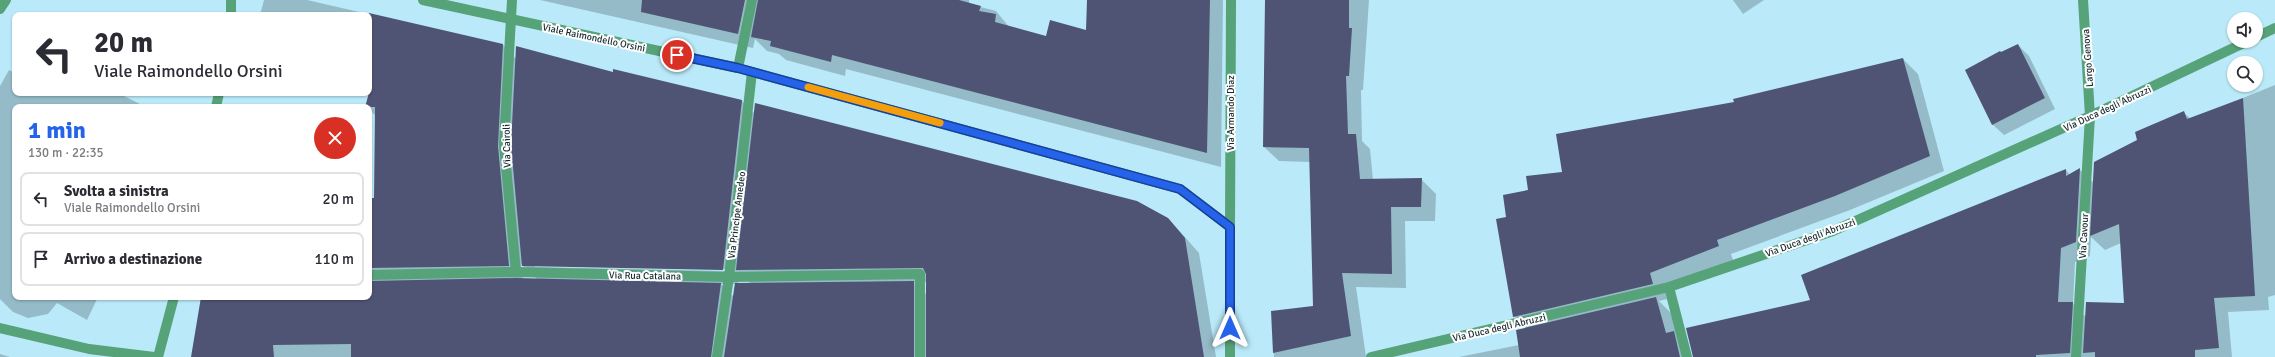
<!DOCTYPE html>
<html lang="it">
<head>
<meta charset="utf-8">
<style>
  body { margin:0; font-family:Signika,sans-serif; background:#f2f2f3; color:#2b2b33; height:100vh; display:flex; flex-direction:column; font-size:15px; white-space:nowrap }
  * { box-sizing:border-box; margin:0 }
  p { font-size:13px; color:#7c7c81 }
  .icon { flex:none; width:22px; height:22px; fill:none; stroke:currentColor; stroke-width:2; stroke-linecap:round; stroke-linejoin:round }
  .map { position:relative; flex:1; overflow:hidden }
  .panel { position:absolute; left:12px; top:104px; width:360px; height:196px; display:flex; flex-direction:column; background:#fff; border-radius:8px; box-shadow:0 1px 3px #0004 }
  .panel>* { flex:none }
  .guide { position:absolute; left:12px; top:12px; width:360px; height:84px; border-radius:8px; box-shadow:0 1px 3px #0004; background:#fff; color:#2b2b33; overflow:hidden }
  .buttons { position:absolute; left:2227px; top:12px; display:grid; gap:8px }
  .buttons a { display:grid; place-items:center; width:36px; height:36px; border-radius:50%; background:#fff; box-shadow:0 1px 3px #0004; font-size:20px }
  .pin { position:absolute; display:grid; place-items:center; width:34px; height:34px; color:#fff; margin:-17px; border:2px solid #fff; border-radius:50%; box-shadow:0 1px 4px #0007 }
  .me { position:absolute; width:44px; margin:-22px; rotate:0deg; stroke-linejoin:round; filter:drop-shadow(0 0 3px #0008) }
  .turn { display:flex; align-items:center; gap:14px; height:84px; padding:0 16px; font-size:18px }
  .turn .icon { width:52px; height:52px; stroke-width:2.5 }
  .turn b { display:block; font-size:28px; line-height:34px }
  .round { display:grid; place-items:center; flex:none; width:42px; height:42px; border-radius:21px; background:#f2f2f3 }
  .head { display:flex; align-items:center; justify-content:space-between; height:68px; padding:0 16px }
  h1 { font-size:24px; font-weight:700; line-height:30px; color:#2563eb }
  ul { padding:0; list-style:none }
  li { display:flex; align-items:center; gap:12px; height:54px; margin:0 8px 6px; padding:0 8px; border:2px solid #e1e1e2; border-radius:8px }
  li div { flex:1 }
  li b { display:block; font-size:15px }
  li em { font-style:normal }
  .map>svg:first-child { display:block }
  .shadow { fill:#0003; fill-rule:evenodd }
  .building { fill:#505474 }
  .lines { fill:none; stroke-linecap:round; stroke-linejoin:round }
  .minor { stroke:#56a279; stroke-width:10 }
  .route-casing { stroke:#184099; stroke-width:10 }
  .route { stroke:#2563eb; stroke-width:7 }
  .slow { stroke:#f59e0b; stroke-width:7 }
  .labels { text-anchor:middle; stroke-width:4; stroke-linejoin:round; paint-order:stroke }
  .street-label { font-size:10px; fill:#172a30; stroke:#fff }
</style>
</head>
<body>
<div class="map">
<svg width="2275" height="357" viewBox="0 0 2275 357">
  <rect width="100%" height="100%" fill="#baeaf9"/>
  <g class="shadow">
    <path d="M264 0H307L503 45 516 59 614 73 742 101 755 114 1168 218 1199 253 1216 357H192L202 297H369V199H375L376 116 367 107 368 94 365 93H369V15H260ZM521 264 538 280H523ZM535 265 728 269V271L535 267ZM739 272 751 284H738ZM928 282V296L914 283ZM721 284H735L734 297Z"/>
    <polygon points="540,0 969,0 969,4 996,11 1010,28 1046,38 1087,32 1088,0 1223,0 1221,167 846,69 845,76 786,60 779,54 767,51 755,39 753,48"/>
    <polygon points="1266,0 1369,0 1363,90 1361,90 1362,141 1370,149 1373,180 1421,179 1436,194 1435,221 1405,221 1406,288 1356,287 1366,357 1274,357 1272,312 1314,307 1310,162 1279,161 1264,147"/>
    <polygon points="1733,0 1764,0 1743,14"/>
    <polygon points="2018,45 2029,56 2055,109 2004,135 1992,124"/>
    <polygon points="1903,59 1918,74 1944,171 1850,210 1731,254 1733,260 1664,288 1667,299 1659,301 1670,312 1690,357 1459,357 1519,345 1526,328 1514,316 1508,218 1529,191 1563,173 1735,103"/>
    <polygon points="9,70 15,73 15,93 118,93 146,107 15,107 15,297 98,297 87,320 57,303 48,314 28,318 13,312 0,299 0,86"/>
    <path d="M2275 85V295L2268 297 2269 310 2228 312 2232 357H1694L1811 301 2066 170 2070 175 2080 170 2094 183 2138 140 2183 112 2191 119ZM2091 237 2105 250 2121 243 2125 304 2086 317 2073 304 2075 262 2090 256Z"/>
    <polygon points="0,354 10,357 0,357"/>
  </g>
  <g class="building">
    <polygon points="642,0 745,0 738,34 641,12"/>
    <polygon points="758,0 959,0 981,6 979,11 996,14 995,22 1046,36 1050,20 1086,30 1087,0 1210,0 1207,153 832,55 831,62 770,46 771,41 751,37"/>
    <polygon points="1265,0 1349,0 1349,28 1352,28 1349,76 1346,76 1348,134 1356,134 1360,179 1422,178 1421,207 1391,207 1392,274 1342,273 1351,336 1273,353 1271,311 1313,306 1309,148 1263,147"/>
    <polygon points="369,13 503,44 498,146 509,266 369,268 369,198 374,198 375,107 365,107 369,93"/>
    <polygon points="2018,44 2045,98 1992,125 1965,70 2000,51 2001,52"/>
    <polygon points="516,46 613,72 613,69 742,100 723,270 522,266 511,145"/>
    <polygon points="1903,58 1930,156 1835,196 1717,240 1719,246 1650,273 1653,284 1513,317 1496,219 1506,217 1503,195 1528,190 1526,176 1562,172 1556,134 1734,102 1733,99"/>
    <polygon points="2243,98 2255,296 2214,298 2219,348 2195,350 2195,357 2095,357 2095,352 2083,353 2086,302 2124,303 2119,224 2090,236 2094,162 2137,140 2135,132 2184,111 2187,119"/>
    <polygon points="755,103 1137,201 1168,218 1185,238 1204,357 926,357 926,274 923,268 736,270"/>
    <polygon points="2080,168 2076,242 2061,248 2058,302 2073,302 2070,353 2036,355 2036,357 1693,357 1686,328 1810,300 1801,275 2066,169 2066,176"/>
    <polygon points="516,278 721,283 711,357 351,357 351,344 273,345 274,357 191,357 201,297 369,297 369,281"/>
    <polygon points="914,281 914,357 724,357 735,283"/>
    <polygon points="1656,297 1666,333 1674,331 1680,357 1520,357 1516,330"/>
  </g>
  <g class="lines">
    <g class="minor">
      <polyline points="423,0 738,68 1180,189 1230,227 1230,357"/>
      <polyline points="512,0 504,145 516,272"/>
      <polyline points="0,9 6,0"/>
      <polyline points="231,15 231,0"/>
      <polyline points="2256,37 2275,28"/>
      <polyline points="738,68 752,0"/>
      <polyline points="216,107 219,93"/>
      <polyline points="1230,227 1231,0"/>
      <polyline points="369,275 516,272 729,277 920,274 920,357"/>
      <polyline points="1669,287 1687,357"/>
      <polyline points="0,328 89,349 154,357"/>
      <polyline points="158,357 174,297"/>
      <polyline points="717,357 729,277 752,72"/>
      <polyline points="1371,357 1669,287 1833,231 2090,116 2248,41"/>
      <polyline points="2076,357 2090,116 2083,0"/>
    </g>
  </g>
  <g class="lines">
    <g class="route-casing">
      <polyline id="route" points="677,55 738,68 1180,189 1230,227 1230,328"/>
    </g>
    <use href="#route" class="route"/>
    <polyline class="slow" points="808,87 940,123"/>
  </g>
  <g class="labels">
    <g class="street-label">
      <text transform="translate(594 37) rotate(12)" y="4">Viale Raimondello Orsini</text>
      <text transform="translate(2087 58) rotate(-94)" y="4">Largo Genova</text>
      <text transform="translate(2107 108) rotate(-25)" y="4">Via Duca degli Abruzzi</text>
      <text transform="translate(1230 113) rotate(-90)" y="4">Via Armando Diaz</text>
      <text transform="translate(506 146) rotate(-91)" y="4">Via Cairoli</text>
      <text transform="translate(736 215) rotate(-83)" y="4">Via Principe Amedeo</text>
      <text transform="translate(2083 236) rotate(-87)" y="4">Via Cavour</text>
      <text transform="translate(1810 237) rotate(-20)" y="4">Via Duca degli Abruzzi</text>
      <text transform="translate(645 275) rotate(1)" y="4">Via Rua Catalana</text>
      <text transform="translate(1499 327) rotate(-13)" y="4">Via Duca degli Abruzzi</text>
    </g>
  </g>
</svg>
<div class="buttons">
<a><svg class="icon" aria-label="sound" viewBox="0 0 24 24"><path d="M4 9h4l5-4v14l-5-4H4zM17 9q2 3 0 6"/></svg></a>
<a><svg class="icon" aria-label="search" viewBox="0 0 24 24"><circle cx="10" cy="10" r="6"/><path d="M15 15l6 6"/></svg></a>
</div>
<div class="pin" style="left:677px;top:55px;background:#d93025"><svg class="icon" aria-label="arrive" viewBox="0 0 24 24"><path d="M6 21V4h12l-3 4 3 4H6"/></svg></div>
<svg class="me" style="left:1230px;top:328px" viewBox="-20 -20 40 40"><path d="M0-17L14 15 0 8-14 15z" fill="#2563eb" stroke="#fff" stroke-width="4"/></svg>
<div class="guide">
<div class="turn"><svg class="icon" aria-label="left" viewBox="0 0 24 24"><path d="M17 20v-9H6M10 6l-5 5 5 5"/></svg><div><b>20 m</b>Viale Raimondello Orsini</div></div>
</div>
<section class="panel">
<div class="head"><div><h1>1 min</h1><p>130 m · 22:35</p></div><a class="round" style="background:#d93025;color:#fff"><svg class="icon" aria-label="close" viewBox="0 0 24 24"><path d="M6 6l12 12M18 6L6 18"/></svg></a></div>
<ul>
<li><svg class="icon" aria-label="left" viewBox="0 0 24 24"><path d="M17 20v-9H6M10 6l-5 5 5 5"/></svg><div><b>Svolta a sinistra</b><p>Viale Raimondello Orsini</p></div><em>20 m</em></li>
<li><svg class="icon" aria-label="arrive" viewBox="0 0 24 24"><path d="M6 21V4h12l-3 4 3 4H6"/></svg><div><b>Arrivo a destinazione</b></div><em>110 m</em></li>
</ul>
</section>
</div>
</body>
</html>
